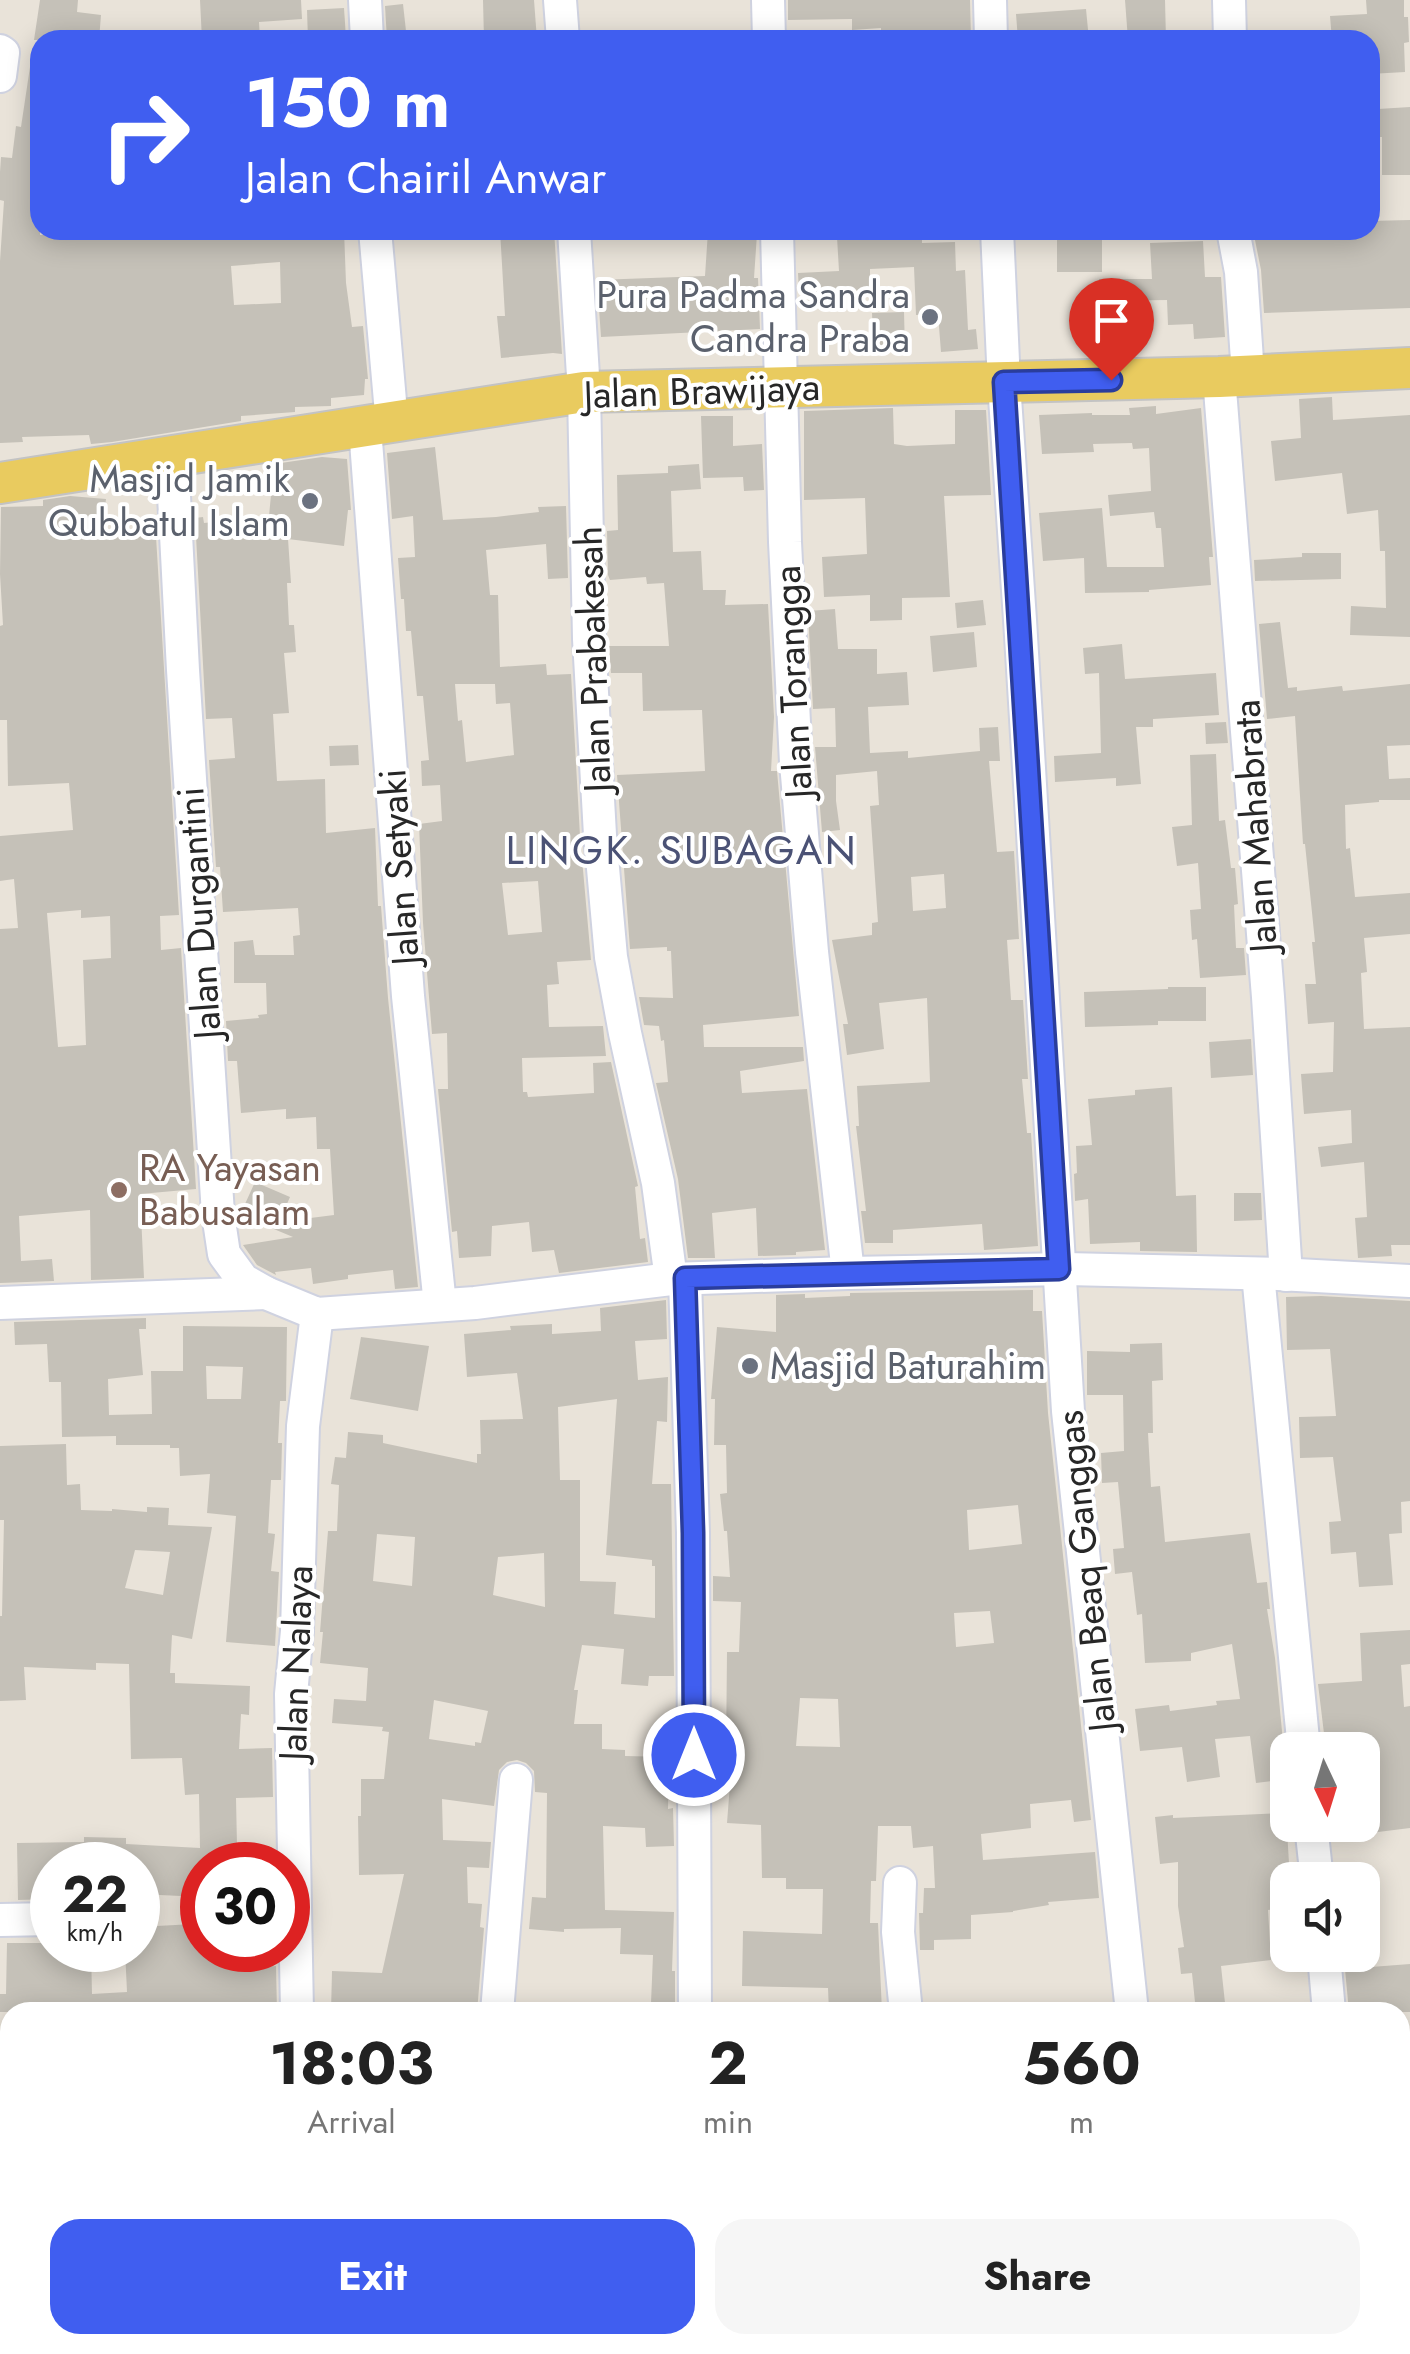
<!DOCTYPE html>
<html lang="en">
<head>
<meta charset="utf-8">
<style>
  body { margin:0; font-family:Jost,sans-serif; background:#f6f6f6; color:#222; height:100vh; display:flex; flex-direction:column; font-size:38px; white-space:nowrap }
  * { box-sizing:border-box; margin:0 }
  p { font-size:32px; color:#767676 }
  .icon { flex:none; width:55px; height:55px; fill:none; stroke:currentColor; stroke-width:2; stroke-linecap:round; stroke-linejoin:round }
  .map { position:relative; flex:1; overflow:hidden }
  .side { position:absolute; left:0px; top:2002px; width:1410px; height:352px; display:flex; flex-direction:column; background:#fff; border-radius:30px 30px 0 0; box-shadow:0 5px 25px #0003 }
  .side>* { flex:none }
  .top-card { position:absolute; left:30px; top:30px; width:1350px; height:210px; border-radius:30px; box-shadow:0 5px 25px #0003; background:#405ef0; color:#fff; overflow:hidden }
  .needle { width:65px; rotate:176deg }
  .tools { position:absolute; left:1270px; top:1732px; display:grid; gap:20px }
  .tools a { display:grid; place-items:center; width:110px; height:110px; border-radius:20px; background:#fff; box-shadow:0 5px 25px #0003; font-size:50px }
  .speed { position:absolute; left:30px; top:1842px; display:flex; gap:20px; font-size:50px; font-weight:700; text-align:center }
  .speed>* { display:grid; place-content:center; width:130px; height:130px; border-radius:50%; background:#fff; box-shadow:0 5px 25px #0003; line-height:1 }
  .speed small { font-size:25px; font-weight:400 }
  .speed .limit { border:15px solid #d22; background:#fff; color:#111 }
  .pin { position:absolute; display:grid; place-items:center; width:85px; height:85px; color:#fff; margin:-102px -42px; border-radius:50% 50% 50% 0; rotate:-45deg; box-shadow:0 0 10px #0007 }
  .pin .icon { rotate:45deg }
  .me { position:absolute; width:110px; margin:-55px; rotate:0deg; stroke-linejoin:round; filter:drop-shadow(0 0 8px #0008) }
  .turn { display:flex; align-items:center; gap:35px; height:210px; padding:0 50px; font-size:45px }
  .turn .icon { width:130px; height:130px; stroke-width:2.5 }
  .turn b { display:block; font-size:70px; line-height:85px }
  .eta { display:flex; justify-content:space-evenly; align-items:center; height:170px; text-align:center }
  .eta b { font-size:60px; font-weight:700; line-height:70px }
  .cta { display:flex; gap:20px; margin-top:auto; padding:20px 50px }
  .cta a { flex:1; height:115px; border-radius:30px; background:#405ef0; color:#fff; font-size:40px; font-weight:700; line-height:115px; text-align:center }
  .cta a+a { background:#f6f6f6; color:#222 }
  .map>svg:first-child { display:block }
  .building { fill:#c5c1b8; fill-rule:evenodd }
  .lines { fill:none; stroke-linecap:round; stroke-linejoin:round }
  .minor-casing { stroke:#cfd2e0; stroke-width:36 }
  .major-casing { stroke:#c3c3c3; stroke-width:44 }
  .minor { stroke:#fff; stroke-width:32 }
  .major { stroke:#e9cb5f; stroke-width:40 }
  .route-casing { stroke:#2a3d9c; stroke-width:25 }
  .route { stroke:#405ef0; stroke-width:18 }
  .worship-dot { fill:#6b7280; stroke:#fff; stroke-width:4 }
  .education-dot { fill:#8d6e63; stroke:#fff; stroke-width:4 }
  .labels { text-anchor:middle; stroke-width:8; stroke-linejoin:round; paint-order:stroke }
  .worship-label { font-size:38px; fill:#5b616d; stroke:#fff; text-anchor:end }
  .street-label { font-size:38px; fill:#272727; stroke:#fff }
  .education-label { font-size:38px; fill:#785e54; stroke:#fff; text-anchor:start }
  .neighbourhood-label { font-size:40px; letter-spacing:2.5px; fill:#4b5275; stroke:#fff }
</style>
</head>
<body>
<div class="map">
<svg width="1410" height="2354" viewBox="0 0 1410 2354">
  <rect width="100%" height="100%" fill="#e9e3d9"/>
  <g class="building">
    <polygon points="40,0 78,0 77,12 101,15 99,40 34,40"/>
    <polygon points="200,0 301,0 302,19 259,22 260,40 202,40"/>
    <polygon points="483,0 534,0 537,40 484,40"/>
    <polygon points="788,0 970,0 971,40 881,40 881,28 852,30 852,19 788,20"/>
    <polygon points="1125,0 1165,0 1166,40 1128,40"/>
    <polygon points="1366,0 1404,0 1404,17 1408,17 1409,42 1404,43 1405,72 1370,74 1370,40 1332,40 1330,16 1367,14"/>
    <polygon points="403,4 407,40 387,40 385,6"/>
    <polygon points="344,8 346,38 308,40 307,10"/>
    <polygon points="1086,9 1089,40 1018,40 1016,14"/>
    <path d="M30 67 40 68V235L81 234V230H171V234L344 230 346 283 352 327 363 326 368 379H365L364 395 331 398V406L295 407V412L241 416V421L112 442 91 444 89 435 22 437 23 442 0 443V261L4 201 0 200V172L1 157 12 158 16 126 21 127ZM280 262 281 303 234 305 231 266Z"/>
    <polygon points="1410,107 1410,175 1382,175 1382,137 1379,137 1378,109"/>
    <polygon points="1410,220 1410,308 1264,313 1261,270 1253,230 1370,230 1370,221"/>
    <polygon points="500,230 554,230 562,354 553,353 501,358 497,316 505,316"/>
    <polygon points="708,231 757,234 754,278 758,278 760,329 601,337 597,280 705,276"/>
    <polygon points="1102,233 1102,272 1057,272 1057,234"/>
    <polygon points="882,235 922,235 922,243 955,242 956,271 965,270 968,330 976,329 978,349 941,352 938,314 916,315 914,267 870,269 870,290 799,293 798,273 839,271 837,237"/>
    <polygon points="1203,241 1205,277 1221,277 1225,337 1194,339 1193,324 1168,325 1167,300 1099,301 1099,279 1152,279 1150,243"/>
    <polygon points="904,312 905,351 874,352 872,313"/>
    <polygon points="1332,397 1333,420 1410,415 1410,637 1350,635 1351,606 1386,608 1385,551 1380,551 1378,510 1347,514 1342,473 1275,481 1271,441 1301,438 1299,399"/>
    <polygon points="1156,406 1156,414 1201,408 1213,557 1209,557 1211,585 1149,590 1149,592 1085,593 1084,558 1043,561 1039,513 1102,508 1107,567 1164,567 1161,528 1156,528 1154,512 1110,516 1108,495 1151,491 1149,448 1133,449 1132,443 1093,444 1094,452 1042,454 1039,415 1092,413 1092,415 1130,415 1129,408"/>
    <polygon points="893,408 894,444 907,446 955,444 955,410 986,410 991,495 944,496 950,597 902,598 902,620 870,621 870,595 824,597 822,557 867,554 865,498 804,500 804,411"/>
    <polygon points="701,416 733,416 733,446 762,444 764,490 744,491 743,477 703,478"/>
    <path d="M435 447 443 520 496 517 539 512 538 507 566 506 568 578 548 579 546 544 486 550 490 595H498L500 667 546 664 547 675 571 674 580 836 591 960 557 962 559 984 547 985 549 1027 603 1026 606 1056 522 1058 523 1092H527L528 1097 594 1093 593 1063 611 1062 638 1186 635 1187 640 1239 645 1238 648 1262 559 1273 554 1250 532 1252 529 1222 492 1226 491 1256 459 1258 457 1231 452 1232 438 1089H448L447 1033 432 1034 423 923 419 824 442 821 440 785 422 786 421 761 429 760 423 696H417L411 631H406L404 599H401L398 558 415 557 413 516 392 519 387 453ZM455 684H495L496 704 510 703 514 755 466 762 462 720 458 721ZM538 881 542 932 508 935 502 883Z"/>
    <polygon points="322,457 347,459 351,510 348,510 344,546 288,539 291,583 287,583 289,625 294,625 296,652 284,653 289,713 273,714 277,781 325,779 326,833 375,828 378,906 381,906 388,998 418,1287 395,1289 393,1270 348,1275 348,1279 313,1284 311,1268 275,1272 276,1275 257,1265 243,1245 293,1237 240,1215 255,1182 290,1197 279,1222 334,1215 330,1149 317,1149 316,1117 286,1119 286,1109 241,1113 237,1061 228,1061 226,1021 259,1018 258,1015 267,1014 266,983 234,983 234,942 253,940 255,955 294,955 293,936 300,935 298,908 223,912 220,867 216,867 209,760 235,758 232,718 206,719 195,518 203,517 204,523 269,516 274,464"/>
    <polygon points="699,464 701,489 671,491 673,552 701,551 703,590 726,590 725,605 768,604 774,717 771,771 777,771 799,1016 703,1025 704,1047 803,1047 804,1061 740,1071 742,1093 807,1089 825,1250 796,1252 796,1255 758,1256 756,1208 712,1213 715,1258 688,1258 678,1179 656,1083 668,1082 664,1040 661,1041 659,1026 644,1025 639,997 673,998 671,951 667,951 667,947 630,949 617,775 705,771 702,710 643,711 642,673 611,673 609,646 669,646 664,583 647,584 646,577 610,580 608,575 607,531 618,530 617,475 668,473 668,466"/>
    <path d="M70 496 106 499 102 536H142L141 521 155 520 179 915 160 916 161 950 181 948 196 1189 140 1194 144 1278 91 1280 90 1210 19 1216 21 1261 52 1259 54 1281 0 1283V929L18 928 14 879 0 881V836L73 830 69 783 8 786 7 720H0V626L3 625 0 574 1 507 43 506V500ZM81 910V918L110 916 111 958 83 960 86 1045 58 1047 47 913Z"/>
    <polygon points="1302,553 1341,553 1341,579 1255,581 1254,560 1302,557"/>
    <polygon points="983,600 986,625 957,628 955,603"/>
    <path d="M835 609 838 649H877V674L907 672 909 705 868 707 870 753 908 751V758L980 751 979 728 998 727 1000 761H989L997 852 1014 851 1019 939 1007 940 1011 1000H1023L1028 1079H1022L1027 1133H1031L1038 1246 984 1250 982 1224 893 1230V1243H865L861 1211H866L856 1126H859L857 1086 930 1082 927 998 879 1003 884 1049 847 1055 843 1024H848L832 940 872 935V923L878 922 870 806 879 805 877 771 836 775V801L840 830 822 832 815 747H836L835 708 813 709 808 611ZM944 874 946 908 913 911 911 877Z"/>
    <polygon points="1280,622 1288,688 1297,687 1297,691 1342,686 1343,691 1410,684 1410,745 1387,746 1389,779 1410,778 1410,800 1379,800 1379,802 1345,805 1346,849 1350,848 1355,897 1410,893 1410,934 1364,938 1367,972 1361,973 1364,1029 1410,1027 1410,1245 1391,1245 1392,1256 1358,1258 1355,1218 1367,1217 1364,1162 1321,1167 1318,1147 1352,1143 1351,1110 1304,1114 1301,1074 1333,1072 1334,1022 1308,1024 1305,984 1316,984 1312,942 1315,942 1305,844 1303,844 1295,716 1267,719 1259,624"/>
    <polygon points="974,632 977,667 933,672 930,636"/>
    <polygon points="1122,644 1125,679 1216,673 1219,715 1153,719 1153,727 1136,727 1141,784 1116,786 1116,778 1055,782 1054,756 1101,753 1099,673 1085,674 1083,648"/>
    <polygon points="1226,722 1228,743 1206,744 1205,723"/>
    <polygon points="358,745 359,765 330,766 329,746"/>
    <polygon points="1216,754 1219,821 1225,820 1231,868 1235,868 1238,904 1234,905 1236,948 1244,948 1246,975 1200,978 1197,939 1192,940 1190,910 1201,909 1198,863 1177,866 1172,827 1192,825 1190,755"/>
    <polygon points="1168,987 1206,987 1206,1021 1158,1021 1158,1025 1085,1027 1084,992 1168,989"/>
    <polygon points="1251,1039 1253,1075 1211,1078 1209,1042"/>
    <polygon points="1172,1087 1176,1196 1196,1195 1197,1252 1140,1251 1140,1242 1090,1244 1088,1199 1075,1201 1074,1174 1077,1173 1076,1146 1092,1145 1088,1099 1135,1095 1135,1090"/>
    <polygon points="1234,1193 1261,1193 1262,1220 1234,1221"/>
    <path d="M1033 1290V1311H1042L1048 1413 1091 1820 1074 1822 1071 1800 1030 1804 1031 1828 981 1834 983 1860 1095 1852 1099 1898 1048 1902 1049 1905 1013 1911V1912L971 1915V1939L934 1940V1950H920L919 1913H923L924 1888H935L933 1846 913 1848 911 1826H878L876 1881H871L870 1923H878L882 2012H829L828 1988 742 1986 743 1931 822 1934 823 1889H786V1878H762L761 1825 727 1823 730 1784H722L723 1754H726L727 1652H739L741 1602 713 1601V1576L730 1577 727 1531H724L720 1494 727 1493 726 1445H714L715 1399H711L717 1327 776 1332V1295L805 1294V1298L850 1296V1293ZM1018 1505 1022 1544 969 1550 967 1510ZM990 1611 994 1643 956 1647 954 1613ZM800 1698 838 1699 840 1747 796 1746Z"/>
    <polygon points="1321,1296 1410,1301 1410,1501 1401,1502 1402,1533 1389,1534 1393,1585 1359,1587 1356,1552 1331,1554 1329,1522 1341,1521 1333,1457 1300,1458 1299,1417 1336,1416 1330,1349 1287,1350 1286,1297"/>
    <path d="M666 1300 667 1339 635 1341 638 1380 668 1377 667 1422 657 1421 652 1484H671L674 1676H649L648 1686 621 1684 624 1649 582 1645 574 1690H578L574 1724H602V1749L625 1750V1756L669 1757 668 1809 673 1808 674 1846 646 1847 645 1828 603 1826 605 1910 674 1912 672 1971H675V2004L651 2003 653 1955 620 1954 621 1928 564 1929V1932L529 1929 532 1897 546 1898 547 1793 535 1792 534 1771 526 1763 517 1760 507 1762 499 1770 494 1806 442 1799 443 1840 491 1842 489 1868 467 1867 468 1903 482 1904 480 1927 484 1928 477 2012 421 2011V2012H331L332 1971 382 1973 404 1874 359 1875 358 1816H361V1779H384L389 1732 382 1731 383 1727 332 1723 334 1699 366 1701 368 1668 320 1663 323 1632H320L328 1531H337L339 1485 331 1484 335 1457 346 1458 348 1432 383 1435V1443L477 1463V1454H481L480 1420 523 1419 517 1373 467 1377 464 1334 511 1330 510 1326 552 1324V1334L601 1331 600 1308ZM617 1399 606 1555 652 1560V1566H655V1618L614 1614 616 1582 580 1581V1480H560L558 1407ZM377 1534 415 1537 412 1586 373 1581ZM544 1553 545 1607 493 1595 498 1557ZM434 1700 488 1711 481 1743 475 1742V1746L429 1739Z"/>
    <path d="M146 1318V1329H139L143 1375 108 1379 109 1415 152 1414 151 1371H183V1326L287 1327 286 1399V1401H280L278 1443H282L281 1480H271L268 1533 275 1534 271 1571 279 1572 275 1646 226 1642 236 1516 207 1513 210 1474 180 1476 179 1448H170V1445H116V1436L62 1437 61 1382H49L47 1344 15 1345 14 1322ZM206 1366 243 1367 241 1399H207Z"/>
    <polygon points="361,1337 429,1346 418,1411 350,1399"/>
    <polygon points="1162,1343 1163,1380 1152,1381 1153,1433 1148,1433 1151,1487 1160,1486 1165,1542 1250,1533 1257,1583 1267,1582 1270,1609 1267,1609 1275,1658 1284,1752 1288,1761 1288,1779 1256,1783 1250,1736 1215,1739 1220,1777 1187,1782 1182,1747 1140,1751 1135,1709 1169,1705 1170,1711 1217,1705 1216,1701 1240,1699 1232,1644 1191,1653 1191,1661 1145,1663 1142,1614 1137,1615 1132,1572 1115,1574 1113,1549 1124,1548 1118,1482 1102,1483 1101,1453 1124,1451 1123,1395 1087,1395 1087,1351 1130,1352 1130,1344"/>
    <path d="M66 1444 67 1485 80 1484 81 1510 112 1511V1509L147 1512V1507L169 1508 168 1525 212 1527 192 1639 172 1635 170 1673H175V1683L250 1686 249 1715 241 1714 239 1749 272 1748 273 1797 236 1798 237 1846 272 1847V1865H202V1897L139 1894 140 1865H52V1899L18 1900 17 1843 84 1842V1837L126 1838V1844L200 1848 199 1794 185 1795 182 1758 131 1759 129 1664 96 1663V1670L24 1667 26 1700 0 1701V1616H2L4 1520H0V1446ZM135 1550 170 1552 163 1595 125 1588Z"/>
    <polygon points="1410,1630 1410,1664 1401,1665 1404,1707 1410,1706 1410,1828 1362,1834 1362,1750 1326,1750 1318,1684 1362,1681 1360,1633"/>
    <polygon points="1286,1813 1290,1880 1288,1880 1288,1908 1268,1910 1271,1960 1221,1966 1226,2012 1196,2012 1192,1973 1181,1974 1178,1948 1184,1947 1178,1906 1178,1862 1160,1864 1155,1817 1173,1815 1173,1818"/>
    <polygon points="194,1924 194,1937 202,1936 202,1950 236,1950 236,1962 241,1962 241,1969 276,1966 277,2012 0,2012 0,1994 6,1994 7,1943 52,1943 52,1950 91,1950 92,1994 127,1992 125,1950 138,1950 138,1927"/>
    <polygon points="1410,1964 1410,2012 1349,2012 1345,1969"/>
  </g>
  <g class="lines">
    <g class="minor-casing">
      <g id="minor">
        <polyline points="365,0 367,40"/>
        <polyline points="560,0 563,40"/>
        <polyline points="768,0 769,40"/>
        <polyline points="990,0 991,40"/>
        <polyline points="1229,0 1230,40"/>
        <polyline points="0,51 3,53 0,76"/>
        <polyline points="375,230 392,424"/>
        <polyline points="574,230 584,392 589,639 600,835 611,957 625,1033 658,1183 671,1279"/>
        <polyline points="777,230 785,542 796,763 812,952 848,1273"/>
        <polyline points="997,230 1004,383 1020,620 1068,1411 1132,2012"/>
        <polyline points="1233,230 1241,272 1248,375"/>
        <polyline points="1219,377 1268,997 1286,1275"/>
        <polyline points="365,428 408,996 440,1305"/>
        <polyline points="172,457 183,670 218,1214 224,1254 243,1280 266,1293 317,1314 475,1303 671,1279 848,1273 1066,1269 1278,1274 1410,1281"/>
        <polyline points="1258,1274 1304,1750"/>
        <polyline points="685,1279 693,1533 695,2012"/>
        <polyline points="0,1303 266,1293"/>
        <polyline points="1311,1825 1317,1880"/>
        <polyline points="900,1883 898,1932 906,2012"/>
        <polyline points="0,1920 52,1919"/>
        <polyline points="1324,1955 1329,2012"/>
        <polyline points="297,2012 291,1694 297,1631 303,1426 317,1314"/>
        <polyline points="497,2012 516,1780"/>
        <polyline points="307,2345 307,2354"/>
        <polyline points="692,2345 692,2354"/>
        <polyline points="929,2345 930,2354"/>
        <polyline points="1160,2345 1160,2354"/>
        <polyline points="1368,2345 1369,2354"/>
      </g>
    </g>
    <g class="major-casing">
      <g id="major">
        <polyline points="0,483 584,392 1219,377 1410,368"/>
        <polyline points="0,2109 10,2109"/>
        <polyline points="1400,2117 1410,2116"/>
      </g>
    </g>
    <use href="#minor" class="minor"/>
    <use href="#major" class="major"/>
  </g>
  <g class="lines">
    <g class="route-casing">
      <polyline id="route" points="694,1755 693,1533 685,1278 1059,1269 1004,382 1111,380"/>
    </g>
    <use href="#route" class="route"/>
  </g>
  <g class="worship-dot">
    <circle cx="930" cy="317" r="10"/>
    <circle cx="310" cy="501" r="10"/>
    <circle cx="750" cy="1366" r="10"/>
  </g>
  <circle class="education-dot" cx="119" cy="1190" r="10"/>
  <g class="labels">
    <g class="worship-label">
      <text x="910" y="308">Pura Padma Sandra<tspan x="910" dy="44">Candra Praba</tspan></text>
      <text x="290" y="492">Masjid Jamik<tspan x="290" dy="44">Qubbatul Islam</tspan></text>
      <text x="770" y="1379" text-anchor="start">Masjid Baturahim</text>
    </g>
    <g class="street-label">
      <text transform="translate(702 391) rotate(-2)" y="13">Jalan Brawijaya</text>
      <text transform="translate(593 659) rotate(-92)" y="13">Jalan Prabakesah</text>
      <text transform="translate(793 682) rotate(-93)" y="13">Jalan Torangga</text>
      <text transform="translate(1255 826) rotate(-94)" y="13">Jalan Mahabrata</text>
      <text transform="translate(399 867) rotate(-94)" y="13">Jalan Setyaki</text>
      <text transform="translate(199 913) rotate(-94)" y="13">Jalan Durgantini</text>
      <text transform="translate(1086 1571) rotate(-96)" y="13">Jalan Beaq Ganggas</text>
      <text transform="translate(296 1663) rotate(-88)" y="13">Jalan Nalaya</text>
    </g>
    <g class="education-label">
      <text x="139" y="1181">RA Yayasan<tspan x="139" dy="44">Babusalam</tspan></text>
    </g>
    <g class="neighbourhood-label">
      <text x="682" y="864">LINGK. SUBAGAN</text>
    </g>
  </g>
</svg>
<div class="tools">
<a><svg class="needle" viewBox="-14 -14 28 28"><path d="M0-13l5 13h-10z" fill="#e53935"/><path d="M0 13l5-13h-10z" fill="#767676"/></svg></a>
<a><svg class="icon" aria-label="sound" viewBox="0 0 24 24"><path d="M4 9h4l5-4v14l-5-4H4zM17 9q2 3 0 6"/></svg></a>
</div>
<div class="speed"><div>22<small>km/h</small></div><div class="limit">30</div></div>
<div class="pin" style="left:1111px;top:380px;background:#d93025"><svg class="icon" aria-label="arrive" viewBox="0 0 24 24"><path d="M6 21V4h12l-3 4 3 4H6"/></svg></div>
<svg class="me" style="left:694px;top:1755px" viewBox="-20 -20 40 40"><circle r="17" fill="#405ef0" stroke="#fff" stroke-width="3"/><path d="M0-11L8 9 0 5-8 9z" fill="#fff"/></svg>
<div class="top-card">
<div class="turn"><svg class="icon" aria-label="right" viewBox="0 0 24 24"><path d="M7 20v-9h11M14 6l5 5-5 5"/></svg><div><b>150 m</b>Jalan Chairil Anwar</div></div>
</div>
<section class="side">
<div class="eta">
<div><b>18:03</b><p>Arrival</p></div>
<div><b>2</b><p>min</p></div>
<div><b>560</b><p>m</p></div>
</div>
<div class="cta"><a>Exit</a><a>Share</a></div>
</section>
</div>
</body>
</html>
